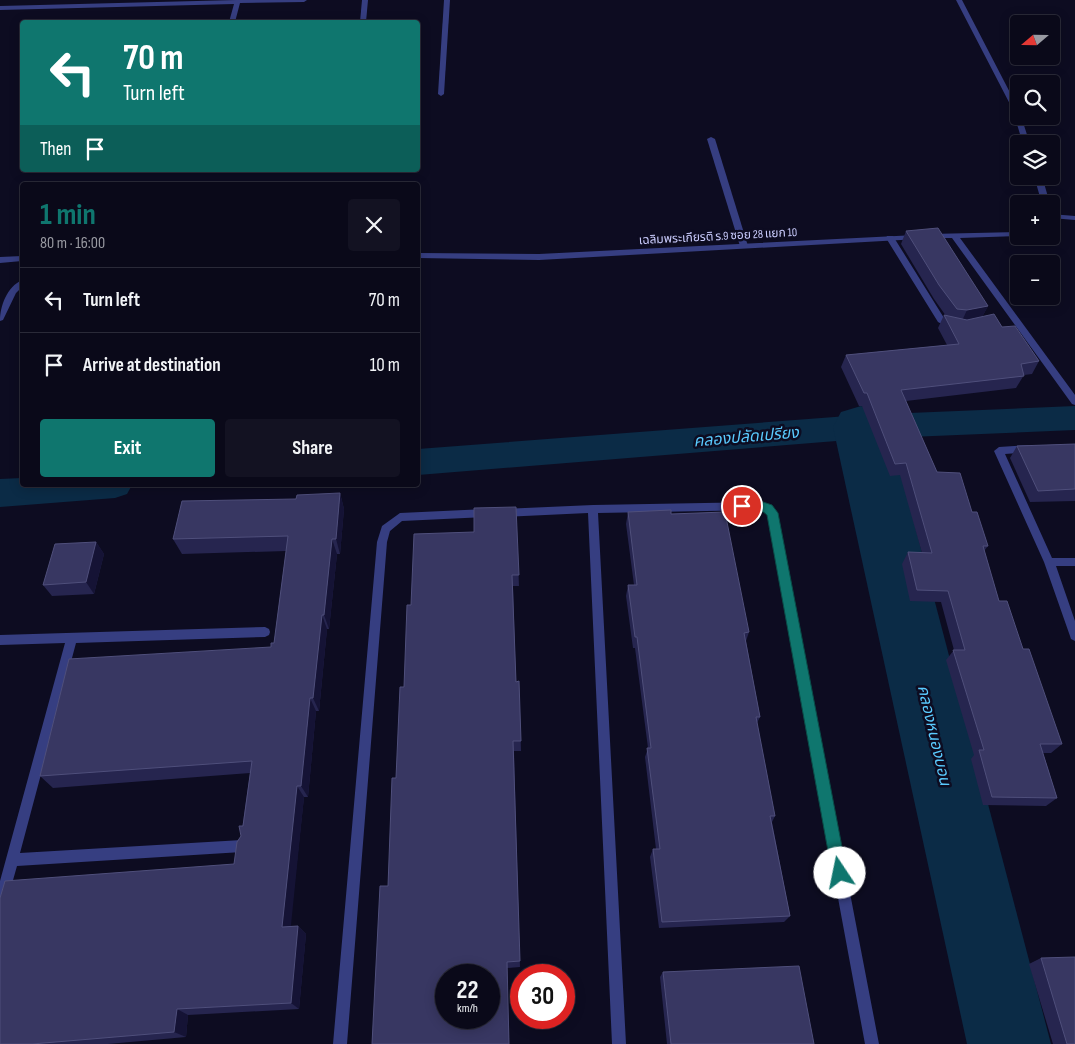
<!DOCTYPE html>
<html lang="en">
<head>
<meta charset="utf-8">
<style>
  body { margin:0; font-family:"Sofia Sans Condensed","Noto Sans Thai",sans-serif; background:#131222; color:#f1f3f6; height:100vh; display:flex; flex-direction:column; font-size:19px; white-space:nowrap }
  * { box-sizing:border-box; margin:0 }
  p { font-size:16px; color:#999aa2 }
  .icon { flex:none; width:28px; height:28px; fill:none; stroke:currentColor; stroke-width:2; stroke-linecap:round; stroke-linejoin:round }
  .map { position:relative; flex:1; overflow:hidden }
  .side { position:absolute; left:20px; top:182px; width:400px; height:305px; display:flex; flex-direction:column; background:#0a0919; border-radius:5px; box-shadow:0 2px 12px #0003,0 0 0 1px #2a2a38 }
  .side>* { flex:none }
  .guide { position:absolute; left:20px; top:20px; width:400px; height:152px; border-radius:5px; box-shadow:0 2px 12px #0003,0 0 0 1px #2a2a38; background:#0f766e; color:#fff; overflow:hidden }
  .needle { width:32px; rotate:250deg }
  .buttons { position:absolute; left:1010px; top:15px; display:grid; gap:10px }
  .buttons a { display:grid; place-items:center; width:50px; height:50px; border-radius:5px; background:#0a0919; box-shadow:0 2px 12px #0003,0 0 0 1px #2a2a38; font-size:25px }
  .speed { position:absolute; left:435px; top:964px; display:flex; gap:10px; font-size:25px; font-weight:700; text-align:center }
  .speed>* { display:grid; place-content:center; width:65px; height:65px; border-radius:50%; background:#0a0919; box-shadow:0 2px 12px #0003,0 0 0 1px #2a2a38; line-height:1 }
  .speed small { font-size:12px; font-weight:400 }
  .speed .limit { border:8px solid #d22; background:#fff; color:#111 }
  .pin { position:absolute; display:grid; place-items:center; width:42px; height:42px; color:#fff; margin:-21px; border:2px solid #fff; border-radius:50%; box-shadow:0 1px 5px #0007 }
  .me { position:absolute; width:55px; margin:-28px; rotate:349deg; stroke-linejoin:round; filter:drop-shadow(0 0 4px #0008) }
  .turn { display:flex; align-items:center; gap:18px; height:105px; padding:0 20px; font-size:22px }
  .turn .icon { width:65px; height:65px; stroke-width:2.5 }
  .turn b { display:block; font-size:35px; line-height:42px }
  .then { display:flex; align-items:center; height:48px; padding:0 20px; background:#0003; gap:10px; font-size:19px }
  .round { display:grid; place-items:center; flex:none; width:52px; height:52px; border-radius:5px; background:#131222 }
  .overview { display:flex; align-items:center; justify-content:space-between; height:85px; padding:0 20px }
  h1 { font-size:30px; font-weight:700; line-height:38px; color:#0f766e }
  .action { display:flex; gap:10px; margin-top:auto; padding:10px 20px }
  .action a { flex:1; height:58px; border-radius:5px; background:#0f766e; color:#fff; font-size:20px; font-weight:700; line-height:58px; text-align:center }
  .action a+a { background:#131222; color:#f1f3f6 }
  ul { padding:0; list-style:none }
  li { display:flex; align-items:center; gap:15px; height:65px; padding:0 20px; border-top:1px solid #2a2a38 }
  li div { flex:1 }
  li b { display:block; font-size:19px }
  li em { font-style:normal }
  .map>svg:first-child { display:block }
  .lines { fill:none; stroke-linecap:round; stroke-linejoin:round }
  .canal { fill:#0b2b46; fill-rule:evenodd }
  .river { fill:#0b2b46; fill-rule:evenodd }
  .service { fill:#363e81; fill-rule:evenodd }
  .minor { fill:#363e81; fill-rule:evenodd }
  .wall { fill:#26254f }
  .shaded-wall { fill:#151335 }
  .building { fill:#383762; stroke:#4f4f7b; fill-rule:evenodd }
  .route { fill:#0f766e; stroke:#0a4d48 }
  .labels { text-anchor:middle; stroke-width:5; stroke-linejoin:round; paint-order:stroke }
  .far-street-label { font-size:12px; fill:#ccceff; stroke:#0d0c21 }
  .water-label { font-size:16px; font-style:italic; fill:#5acbff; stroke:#0d0c21 }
</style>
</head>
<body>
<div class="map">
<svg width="1075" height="1044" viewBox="0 0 1075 1044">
  <rect width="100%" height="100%" fill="#0d0c21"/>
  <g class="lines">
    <g class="canal">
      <polygon points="1075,406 1075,430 861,439 418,475 418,449 861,415"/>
      <polygon points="22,478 22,485 132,485 127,494 115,498 0,507 0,479"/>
    </g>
    <polygon class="river" points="861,406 881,412 889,427 1051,1044 967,1044 833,427 841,412"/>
    <g class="service">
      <polygon points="711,137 715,139 748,246 747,248 744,248 740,246 707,139"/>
      <polygon points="887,236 893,236 944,318 953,324 966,325 966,329 951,329 938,322 886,238"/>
    </g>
    <g class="minor">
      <polygon points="236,0 307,0 304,2 240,3 235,22 229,22 234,4 0,10 0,6"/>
      <polygon points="362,0 368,0 366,22 360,22"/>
      <polygon points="444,0 450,0 444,94 441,96 438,94"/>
      <polygon points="956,0 962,0 1018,108 1019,116 1021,116 1030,144 1023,144 1012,108"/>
      <polygon points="1034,176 1042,176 1050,204 1042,204"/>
      <polygon points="1051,214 1075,216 1075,220 1051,218"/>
      <polygon points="1019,232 1019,236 960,238 1075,395 1075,405 1072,404 952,238 930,238 926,236 930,234"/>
      <polygon points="916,235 920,237 919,239 539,260 418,258 418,253 539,254"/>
      <polygon points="22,256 22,261 0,263 0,257"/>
      <path d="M22 280V287L16 293 3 320 0 321C0 306 7 287 22 280Z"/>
      <polygon points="1028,445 1031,446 1033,449 1031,452 1005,454 1052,558 1075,558 1075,566 1056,566 1075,621 1075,641 1071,639 1070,636 1044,562 994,451 999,447"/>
      <polygon points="760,502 771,505 777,513 879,1044 865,1044 767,514 765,511 760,510 598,513 626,1044 612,1044 588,513 503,517 499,516 498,513 499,510 503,509 593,505"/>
      <polygon points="486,509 490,510 491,513 490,516 486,517 402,521 390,531 387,542 347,1044 333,1044 377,542 382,526 400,513"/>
      <polygon points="265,627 269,629 270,632 269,635 265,637 76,643 20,853 242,840 246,842 248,846 246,850 242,852 17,866 6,905 5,910 0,911 0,881 65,643 0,645 0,635"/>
    </g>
  </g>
  <g class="wall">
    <polygon points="906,231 988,306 982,317 1002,327 1039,361 1032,374 1024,375 1016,388 906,401 937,472 972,512 988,546 984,551 999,601 1023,649 1062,744 1051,753 1043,753 1057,798 1046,806 983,805 971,759 974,755 946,660 954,650 941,602 910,601 902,564 908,552 922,553 900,475 890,476 862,406 859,406 841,367 846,355 947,345 938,328 944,315 946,316 934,299 901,244"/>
    <polygon points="1075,444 1075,501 1030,502 1010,458 1017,446"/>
    <polygon points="340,493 344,509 340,554 337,554 329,629 327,629 319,711 316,711 308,797 304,797 290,926 298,926 306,934 299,1009 188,1015 186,1037 108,1044 0,1044 234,864 241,836 250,773 53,788 40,776 271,647 274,643 286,551 182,554 173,539 296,499"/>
    <polygon points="516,507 519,586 513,586 516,682 519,681 521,751 514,751 520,967 507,968 509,1044 372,1044 388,886 411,605 474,532"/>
    <polygon points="628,512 671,514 749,632 746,641 760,717 757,723 775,816 772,822 790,916 784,922 659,928 650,857 653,849 656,849 645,757 648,748 635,648 633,648 626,596 628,585 634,585 626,524"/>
    <polygon points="96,542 104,554 94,594 52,596 43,585"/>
    <polygon points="1041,958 1075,1044 1053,1044 1029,964"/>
    <polygon points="663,972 814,1044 667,1044 660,977"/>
  </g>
  <g class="shaded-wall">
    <polygon points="988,306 981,319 961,323 967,310"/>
    <polygon points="340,493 344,509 340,554 336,539"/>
    <polygon points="332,539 337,554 329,629 324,615"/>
    <polygon points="96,542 104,554 94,594 86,582"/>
    <polygon points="322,615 327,629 319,711 313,698"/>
    <polygon points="310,698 316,711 308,797 301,786"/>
    <polygon points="297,786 304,797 290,935 282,927"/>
    <polygon points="298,926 306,934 299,1009 291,1003"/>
    <polygon points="177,1009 188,1015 186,1037 174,1032"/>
  </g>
  <g class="building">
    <polygon points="938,228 988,306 967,310 957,309 939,285 906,231"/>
    <polygon points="994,314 1002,327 1015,326 1039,361 1021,364 1024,376 901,390 937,472 960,473 972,512 977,512 988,546 983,546 999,601 1007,601 1023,649 1029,649 1062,744 1040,744 1057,798 992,797 979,750 984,750 953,650 965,650 948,591 917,590 908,552 932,553 906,463 895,464 867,393 864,393 846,355 959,344 944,315 967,320"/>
    <polygon points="1075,444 1075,489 1038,491 1017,446"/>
    <polygon points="340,493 336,539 332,539 324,615 322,615 313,698 310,698 301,786 297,786 282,927 298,926 291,1003 177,1009 174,1032 32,1044 0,1044 0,898 5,881 234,864 237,842 241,836 239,826 243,826 252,761 40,776 69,659 271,647 271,643 274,643 288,536 173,539 182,501 296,499 297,495"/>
    <path d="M516 507 519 575H512L516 682 519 681 521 741H513L520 961 507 962 509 1044H372L380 886H388L392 778H396L400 687H404L407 605H411L414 534 474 532V508ZM446 975H489V1018H446Z"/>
    <polygon points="671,510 671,514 725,512 749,632 744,633 760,717 756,717 775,816 770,816 790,916 662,922 653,849 660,849 647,748 651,748 637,637 635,637 628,585 637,585 628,512"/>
    <polygon points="96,542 86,582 43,585 55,544"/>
    <polygon points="1075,957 1075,1044 1067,1044 1041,958"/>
    <polygon points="799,966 814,1044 671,1044 663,972"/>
  </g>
  <path class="route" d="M760 501 772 505 778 513 847 873 845 878 840 880 835 878 832 873 767 515C758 505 743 516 736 506L742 502Z"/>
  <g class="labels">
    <g class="far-street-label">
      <text transform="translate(718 236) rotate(-3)" y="4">เฉลิมพระเกียรติ ร.9 ซอย 28 แยก 10</text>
    </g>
    <g class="water-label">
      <text transform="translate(746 436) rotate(-5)" y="6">คลองปลัดเปรียง</text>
      <text transform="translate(935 735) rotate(77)" y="6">คลองหนองบอน</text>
    </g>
  </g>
</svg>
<div class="buttons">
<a><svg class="needle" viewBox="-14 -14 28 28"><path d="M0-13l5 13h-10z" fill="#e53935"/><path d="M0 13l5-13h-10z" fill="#999aa2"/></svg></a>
<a><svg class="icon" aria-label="search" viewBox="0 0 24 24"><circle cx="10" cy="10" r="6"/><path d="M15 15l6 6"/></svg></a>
<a><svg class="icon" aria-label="layers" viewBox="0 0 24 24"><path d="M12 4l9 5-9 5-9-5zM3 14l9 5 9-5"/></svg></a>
<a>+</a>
<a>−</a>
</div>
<div class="speed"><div>22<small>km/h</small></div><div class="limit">30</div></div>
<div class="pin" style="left:742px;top:506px;background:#d93025"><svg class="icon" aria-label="arrive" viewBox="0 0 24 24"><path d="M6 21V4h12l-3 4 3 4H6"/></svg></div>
<svg class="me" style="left:840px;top:873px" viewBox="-20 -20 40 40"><circle r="19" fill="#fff"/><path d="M0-13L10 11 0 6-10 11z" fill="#0f766e"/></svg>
<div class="guide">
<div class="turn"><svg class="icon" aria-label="left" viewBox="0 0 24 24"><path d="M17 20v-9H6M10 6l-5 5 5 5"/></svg><div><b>70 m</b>Turn left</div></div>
<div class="then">Then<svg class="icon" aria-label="arrive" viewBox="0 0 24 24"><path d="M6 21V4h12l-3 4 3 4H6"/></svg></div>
</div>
<section class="side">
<div class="overview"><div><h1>1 min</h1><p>80 m · 16:00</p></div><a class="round"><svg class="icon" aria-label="close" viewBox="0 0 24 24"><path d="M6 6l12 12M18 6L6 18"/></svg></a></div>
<ul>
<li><svg class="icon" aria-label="left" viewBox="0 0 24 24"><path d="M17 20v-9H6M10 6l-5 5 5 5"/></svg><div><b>Turn left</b></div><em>70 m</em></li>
<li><svg class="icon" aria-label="arrive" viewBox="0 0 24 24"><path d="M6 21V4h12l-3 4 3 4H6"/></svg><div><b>Arrive at destination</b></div><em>10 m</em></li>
</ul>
<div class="action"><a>Exit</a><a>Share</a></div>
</section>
</div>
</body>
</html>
